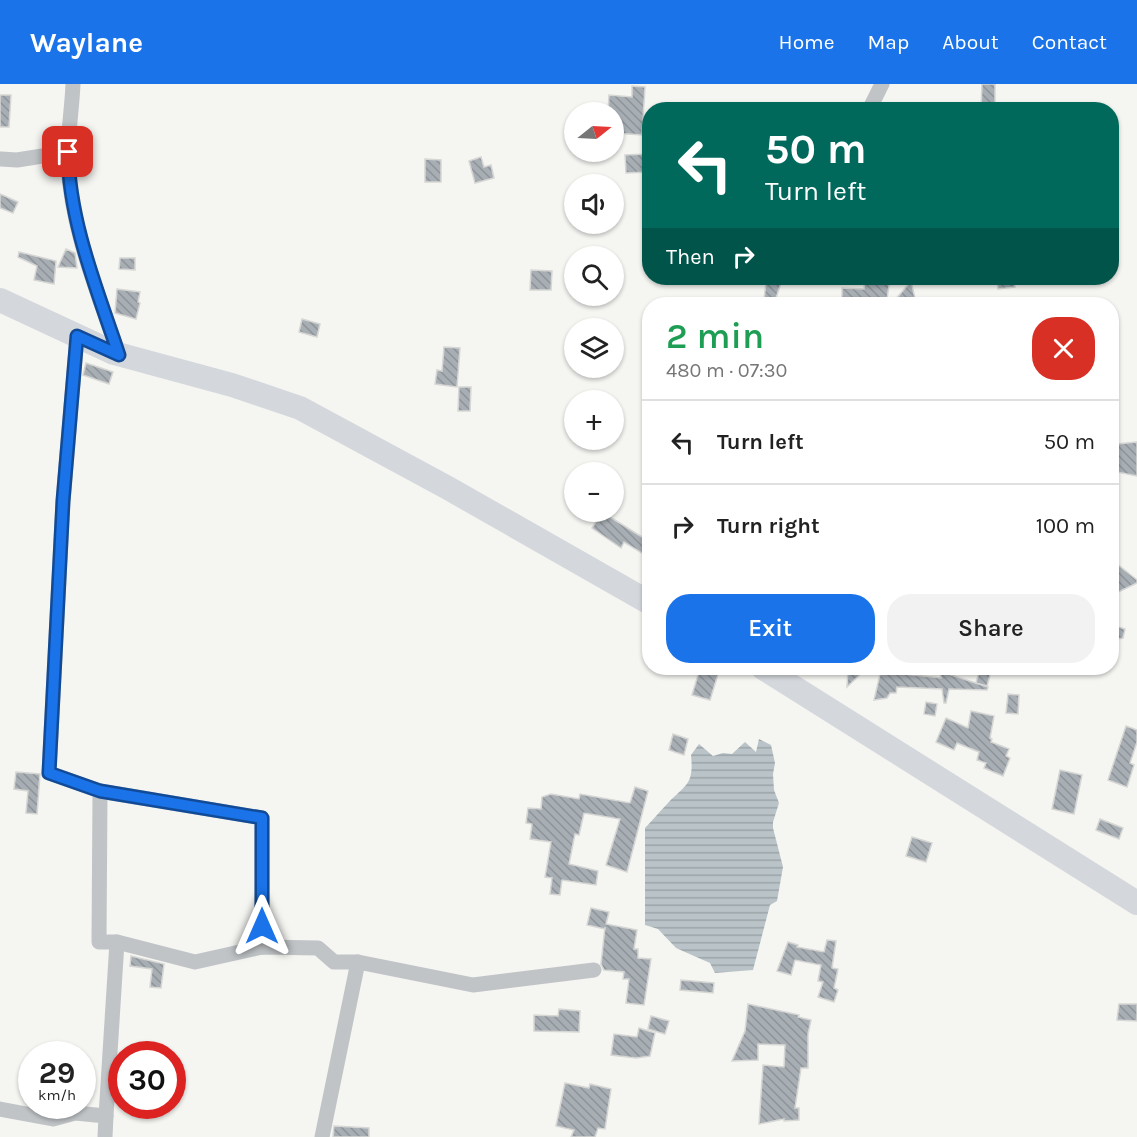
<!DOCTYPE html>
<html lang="en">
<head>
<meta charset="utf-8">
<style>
  body { margin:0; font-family:Karla,sans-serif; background:#f2f2f2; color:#222; height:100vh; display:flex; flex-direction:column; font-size:22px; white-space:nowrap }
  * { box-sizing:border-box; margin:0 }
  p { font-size:20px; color:#767676 }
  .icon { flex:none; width:33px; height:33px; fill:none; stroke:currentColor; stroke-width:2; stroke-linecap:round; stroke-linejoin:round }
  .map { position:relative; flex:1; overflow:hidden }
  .side { position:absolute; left:642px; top:213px; width:477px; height:378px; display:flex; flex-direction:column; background:#fff; border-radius:24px; box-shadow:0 2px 4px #0004 }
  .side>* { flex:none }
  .hud { position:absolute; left:642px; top:18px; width:477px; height:183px; border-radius:24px; box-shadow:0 2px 4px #0004; background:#00695c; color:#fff; overflow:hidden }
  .needle { width:39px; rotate:72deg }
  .buttons { position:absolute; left:564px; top:18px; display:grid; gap:12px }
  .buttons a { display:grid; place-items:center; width:60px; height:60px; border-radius:50%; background:#fff; box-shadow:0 2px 4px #0004; font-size:30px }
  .speed { position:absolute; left:18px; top:957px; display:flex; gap:12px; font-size:30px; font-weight:700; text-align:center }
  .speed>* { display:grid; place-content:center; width:78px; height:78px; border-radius:50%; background:#fff; box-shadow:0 2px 4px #0004; line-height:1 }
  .speed small { font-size:15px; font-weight:400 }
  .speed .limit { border:9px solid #d22; background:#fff; color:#111 }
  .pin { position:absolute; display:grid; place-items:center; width:51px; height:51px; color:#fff; margin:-26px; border-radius:12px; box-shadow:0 3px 9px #0006 }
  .me { position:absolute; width:66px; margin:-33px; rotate:0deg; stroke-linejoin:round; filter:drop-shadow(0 0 4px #0008) }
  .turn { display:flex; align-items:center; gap:21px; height:126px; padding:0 24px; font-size:27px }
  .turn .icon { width:78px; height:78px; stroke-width:2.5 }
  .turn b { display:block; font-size:42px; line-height:51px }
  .then { display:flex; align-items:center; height:57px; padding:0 24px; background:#0003; gap:12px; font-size:22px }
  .round { display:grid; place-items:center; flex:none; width:63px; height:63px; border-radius:24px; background:#f2f2f2 }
  .summary { display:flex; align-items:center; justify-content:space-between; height:102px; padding:0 24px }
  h1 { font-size:36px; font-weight:600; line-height:45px; color:#1e9e55 }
  .primary-button { display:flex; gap:12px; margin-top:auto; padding:12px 24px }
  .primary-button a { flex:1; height:69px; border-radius:24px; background:#1a73e8; color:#fff; font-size:24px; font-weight:600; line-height:69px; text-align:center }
  .primary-button a+a { background:#f2f2f2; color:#222 }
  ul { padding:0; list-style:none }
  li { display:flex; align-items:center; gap:18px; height:84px; padding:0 24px; border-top:2px solid #e0e0e0 }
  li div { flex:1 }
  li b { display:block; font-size:22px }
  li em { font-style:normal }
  header { display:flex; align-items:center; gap:36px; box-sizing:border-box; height:84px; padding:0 30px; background:#1a73e8; color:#fff }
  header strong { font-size:28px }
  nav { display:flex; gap:33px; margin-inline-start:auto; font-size:21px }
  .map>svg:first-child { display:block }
  .water { fill:url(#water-rules) }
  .building { fill:url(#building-back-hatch); stroke:#d6d6d4; stroke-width:1.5 }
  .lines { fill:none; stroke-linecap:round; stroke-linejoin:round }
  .minor { stroke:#c0c4c7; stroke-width:15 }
  .primary { stroke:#d4d8dc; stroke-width:24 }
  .route-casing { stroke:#114b97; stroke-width:15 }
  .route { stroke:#1a73e8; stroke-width:10 }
</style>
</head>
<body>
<header>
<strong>Waylane</strong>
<nav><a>Home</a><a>Map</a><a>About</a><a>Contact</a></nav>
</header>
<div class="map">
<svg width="1137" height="1053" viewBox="0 0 1137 1053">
  <defs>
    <pattern id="water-rules" width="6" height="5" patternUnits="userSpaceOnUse" patternTransform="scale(1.5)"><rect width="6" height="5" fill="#bac4c8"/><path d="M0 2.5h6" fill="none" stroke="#9ba4a8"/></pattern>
    <pattern id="building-back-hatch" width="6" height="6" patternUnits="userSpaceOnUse" patternTransform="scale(1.5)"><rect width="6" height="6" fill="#a8afb4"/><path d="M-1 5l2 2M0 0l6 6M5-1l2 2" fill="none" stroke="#8d9398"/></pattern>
  </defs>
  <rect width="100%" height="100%" fill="#f5f5f2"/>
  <path class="water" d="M759 655 771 661 775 679 773 690 774 706 779 719 773 738V744L783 783 777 817 770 821 753 886 715 889 710 879 676 864 658 845 645 841V744C653 736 660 727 668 719 686 700 694 701 691 671L699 660 713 672 723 669 732 670 745 658 756 668Z"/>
  <g class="building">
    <polygon points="982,0 995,0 995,26 981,26"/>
    <polygon points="632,2 645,3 642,51 614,49 614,28 608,28 609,11 632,13"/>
    <polygon points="0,11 11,11 9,43 0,43"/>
    <polygon points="647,70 649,88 626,89 625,71"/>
    <polygon points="481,73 484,83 491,81 494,94 475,99 469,77"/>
    <polygon points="425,75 441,76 441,98 425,98"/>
    <polygon points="0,110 18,118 13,129 0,124"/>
    <polygon points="66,165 75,169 77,184 58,183"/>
    <polygon points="19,168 56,177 54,200 34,196 37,182 18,173"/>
    <polygon points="120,174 135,174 135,186 119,185"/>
    <polygon points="531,186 552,187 551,206 530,206"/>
    <polygon points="865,194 890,194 887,215 842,216 842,204 864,205"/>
    <polygon points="997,194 1013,194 1015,203 998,205"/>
    <polygon points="911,197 915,214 896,215"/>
    <polygon points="766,198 781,199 775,217 764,216"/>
    <polygon points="117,205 140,208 138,218 140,219 136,235 115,229"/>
    <polygon points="302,235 320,240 317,253 299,248"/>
    <polygon points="444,263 460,264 457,303 435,300 437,286 442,287"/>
    <polygon points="86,279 113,288 109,300 83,291"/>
    <polygon points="459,303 471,303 470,327 458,327"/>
    <polygon points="1137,358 1137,392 1112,387 1112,373 1117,374 1117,360"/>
    <polygon points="602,428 650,458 650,474 624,458 621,464 592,444"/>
    <polygon points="1112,476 1137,496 1137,499 1112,511"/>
    <polygon points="1112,541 1125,545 1123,554 1112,556"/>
    <polygon points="700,584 720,584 710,616 692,611"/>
    <polygon points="848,584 867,584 847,603"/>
    <polygon points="904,584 904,590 941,594 939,584 953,584 951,591 988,603 987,606 949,605 946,619 944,619 942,605 897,603 896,609 890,609 887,614 874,616 881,586"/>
    <polygon points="980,584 992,584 987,602 976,599"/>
    <polygon points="1008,610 1019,611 1018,630 1006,629"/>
    <polygon points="926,618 937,620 935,632 924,630"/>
    <polygon points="971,627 994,632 990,654 992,655 991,658 1009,665 1006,672 1010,674 1003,692 984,684 986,679 977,676 979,668 957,659 954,666 936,658 946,634 968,644"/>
    <polygon points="1126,642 1137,646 1137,658 1130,679 1134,681 1127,703 1108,696"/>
    <polygon points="673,650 688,655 684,671 669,666"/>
    <polygon points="1060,686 1082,691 1074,730 1052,725"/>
    <polygon points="16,688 40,690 37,730 26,729 28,707 14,705"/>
    <polygon points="635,703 648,707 627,788 606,781 620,735 584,729 579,751 575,750 569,780 598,787 596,801 562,796 560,811 550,810 552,794 545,793 551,758 530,755 532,740 526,739 528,724 541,725 542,713 551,710 579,715 580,710 630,719"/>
    <polygon points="1100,735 1123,744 1119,755 1096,746"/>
    <polygon points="912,753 932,759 926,778 906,772"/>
    <polygon points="591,824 609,828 606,840 637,846 634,865 638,865 638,874 651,875 644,921 626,919 629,895 623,895 624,888 604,886 601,880 605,843 605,845 587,841"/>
    <polygon points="827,856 836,857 832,884 838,885 834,904 838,906 834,918 818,913 823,898 818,897 821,881 795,876 791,891 777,887 788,858 798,861 797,863 824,868"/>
    <polygon points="131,872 164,880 161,904 150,903 152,885 130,882"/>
    <polygon points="681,896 714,899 713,909 680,906"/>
    <polygon points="748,920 799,931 798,933 811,936 808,950 808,984 801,984 795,1024 799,1024 799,1036 784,1037 784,1035 759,1040 763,981 784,983 785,961 758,960 758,976 732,977 745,947"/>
    <polygon points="1119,920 1137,920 1137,937 1117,936"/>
    <polygon points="559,925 580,927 579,948 534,947 534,931 558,932"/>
    <polygon points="651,932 669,937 665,950 648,945"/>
    <polygon points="639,944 655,949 650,972 636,974 611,971 614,950 637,953"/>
    <polygon points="565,999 589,1004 590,1000 611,1005 605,1045 598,1044 595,1053 571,1053 574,1046 556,1042"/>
    <polygon points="334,1042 369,1044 369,1053 333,1053"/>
  </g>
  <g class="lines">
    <g class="minor">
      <path d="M73 0C72 26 67 53 68 79 71 145 98 209 119 271"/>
      <polyline points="869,26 882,0"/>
      <polyline points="1,75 17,76 68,68"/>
      <polyline points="77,252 63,417 49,689 100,707 99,858 117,858 106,1032"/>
      <polyline points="100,707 262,734 262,863"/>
      <polyline points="117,858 195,878 262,863 318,864 334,878 358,878"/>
      <polyline points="0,1025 53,1035 75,1029 106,1032 105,1053"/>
      <polyline points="322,1053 358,878 473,901 594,886"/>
    </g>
    <g class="primary">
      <polyline points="0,216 114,269 232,301 300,324 448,404 650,519"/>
      <polyline points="763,584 1137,819"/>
    </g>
  </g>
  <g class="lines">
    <g class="route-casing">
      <path id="route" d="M68 68C69 138 97 205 119 271L77 252 63 417 49 689 100 707 262 734V842"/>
    </g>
    <use href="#route" class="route"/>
  </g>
</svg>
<div class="buttons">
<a><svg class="needle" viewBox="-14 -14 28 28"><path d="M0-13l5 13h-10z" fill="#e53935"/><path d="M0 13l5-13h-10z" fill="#767676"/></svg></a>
<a><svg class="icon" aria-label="sound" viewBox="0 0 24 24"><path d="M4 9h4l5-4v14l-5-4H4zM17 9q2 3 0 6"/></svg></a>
<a><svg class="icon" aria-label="search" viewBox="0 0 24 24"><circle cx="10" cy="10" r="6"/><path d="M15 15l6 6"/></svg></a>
<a><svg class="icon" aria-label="layers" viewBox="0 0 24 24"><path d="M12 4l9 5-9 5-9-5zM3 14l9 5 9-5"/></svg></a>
<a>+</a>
<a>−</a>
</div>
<div class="speed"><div>29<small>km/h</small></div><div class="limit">30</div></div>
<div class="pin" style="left:68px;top:68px;background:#d93025"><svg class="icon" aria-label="arrive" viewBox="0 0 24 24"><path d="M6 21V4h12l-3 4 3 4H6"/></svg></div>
<svg class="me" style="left:262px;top:842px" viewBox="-20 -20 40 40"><path d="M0-17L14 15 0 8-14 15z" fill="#1a73e8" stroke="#fff" stroke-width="4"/></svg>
<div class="hud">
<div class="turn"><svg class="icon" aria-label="left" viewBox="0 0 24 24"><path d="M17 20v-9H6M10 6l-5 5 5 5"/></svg><div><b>50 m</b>Turn left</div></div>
<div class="then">Then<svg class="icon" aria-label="right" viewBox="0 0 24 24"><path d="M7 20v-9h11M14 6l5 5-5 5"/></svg></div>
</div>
<section class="side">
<div class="summary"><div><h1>2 min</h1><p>480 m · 07:30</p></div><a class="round" style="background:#d93025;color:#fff"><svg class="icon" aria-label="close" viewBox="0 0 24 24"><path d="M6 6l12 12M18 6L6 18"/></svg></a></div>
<ul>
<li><svg class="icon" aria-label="left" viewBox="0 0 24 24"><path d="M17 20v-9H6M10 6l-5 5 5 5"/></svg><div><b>Turn left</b></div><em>50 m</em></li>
<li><svg class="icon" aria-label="right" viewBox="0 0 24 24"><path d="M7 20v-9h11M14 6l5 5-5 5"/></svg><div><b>Turn right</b></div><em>100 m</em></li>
</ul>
<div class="primary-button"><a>Exit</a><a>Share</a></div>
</section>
</div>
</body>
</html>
